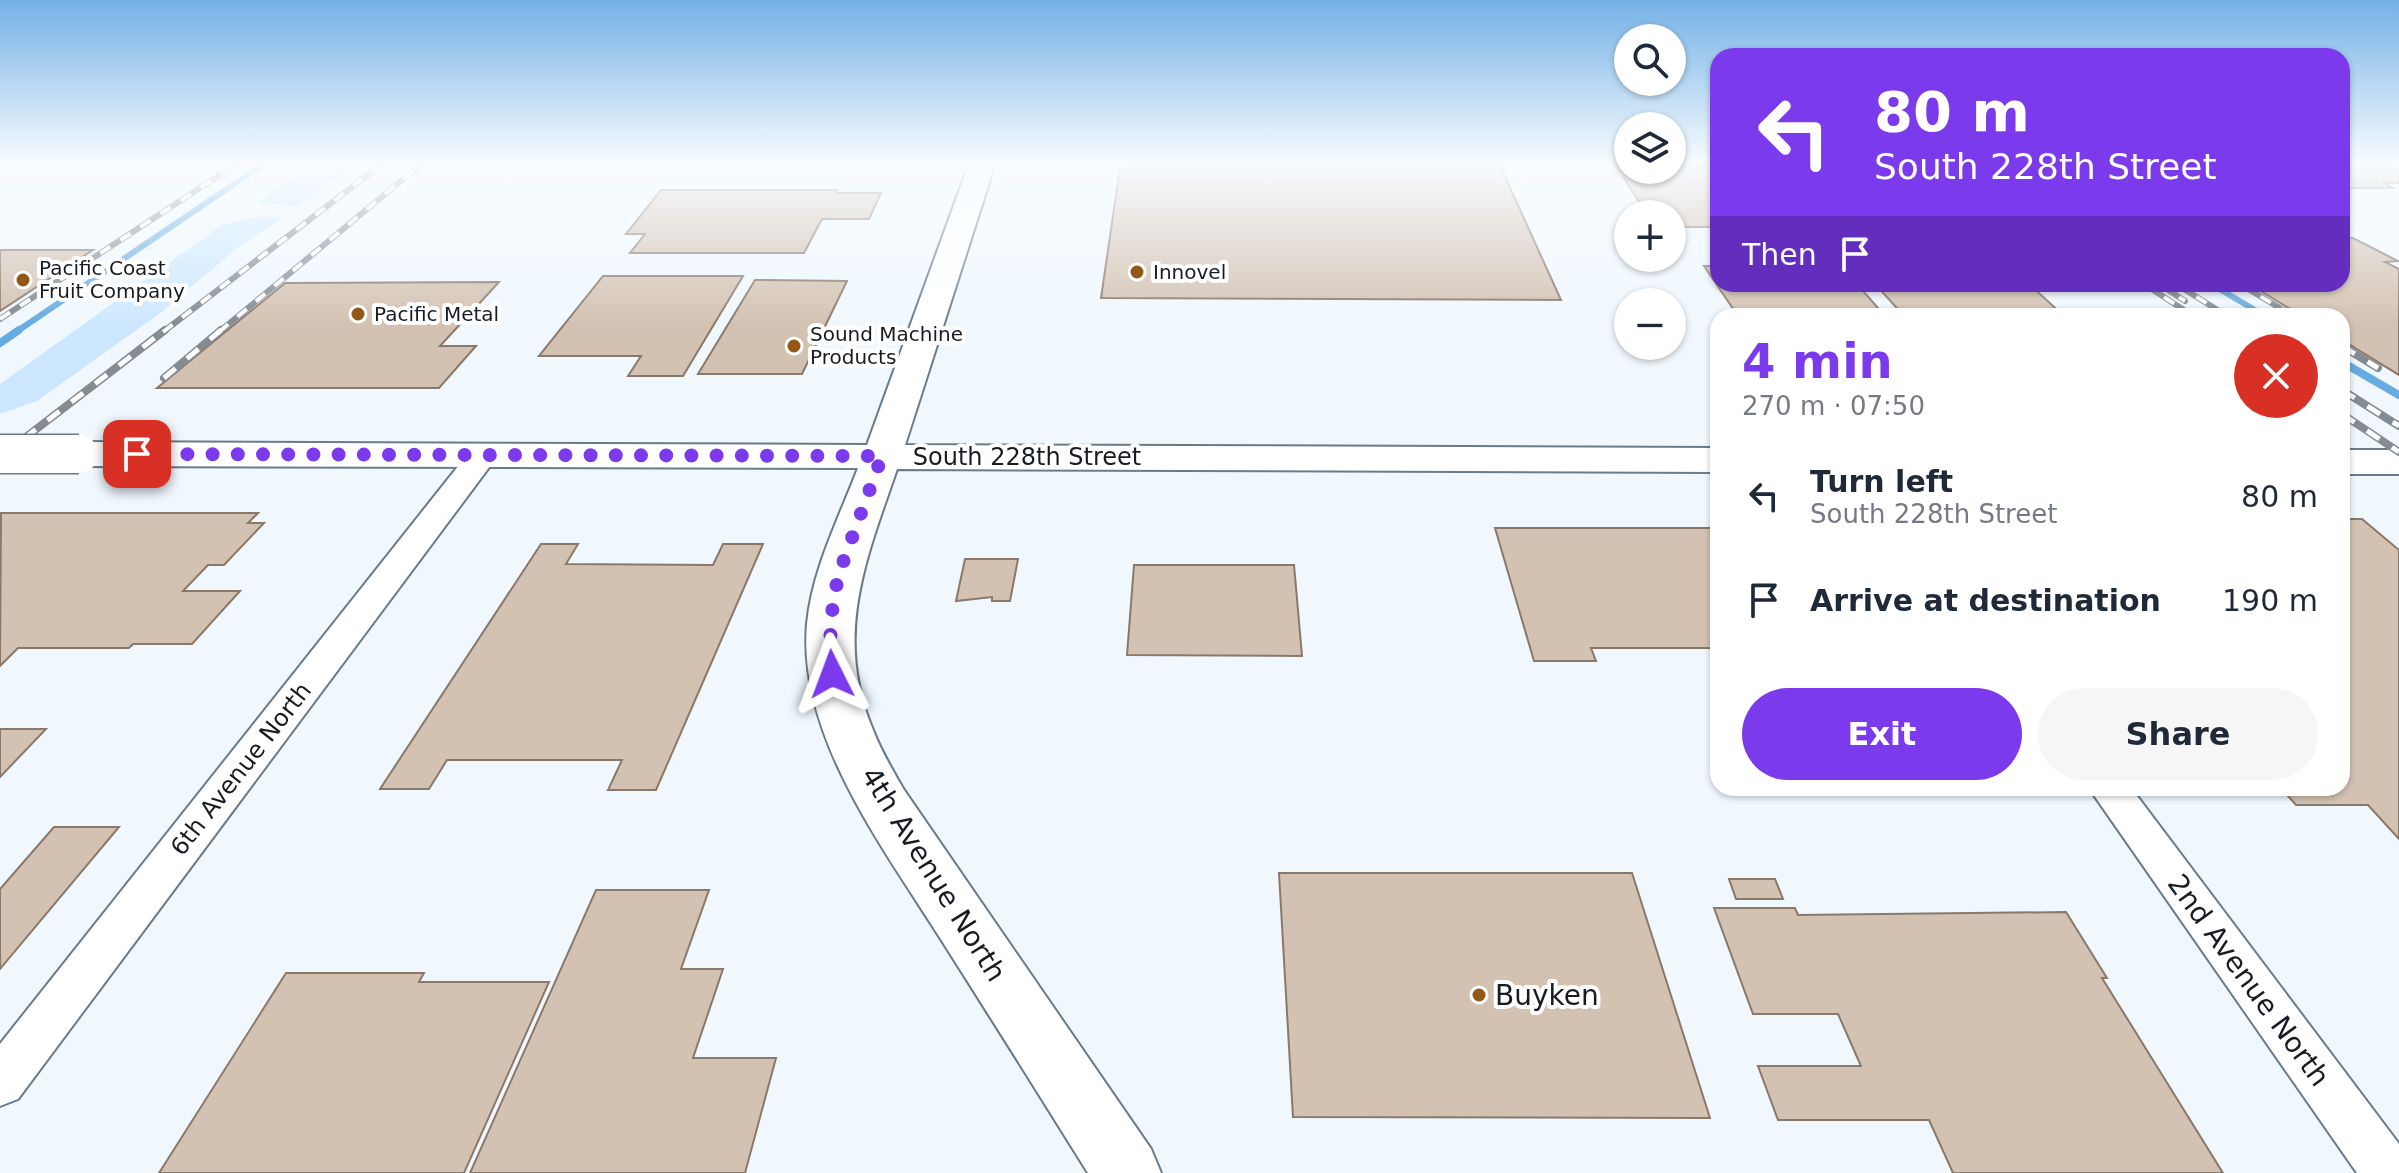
<!DOCTYPE html>
<html lang="en">
<head>
<meta charset="utf-8">
<style>
  body { margin:0; font-family:"DejaVu Sans",sans-serif; background:#f6f6f7; color:#1f2937; height:100vh; display:flex; flex-direction:column; font-size:30px; white-space:nowrap }
  * { box-sizing:border-box; margin:0 }
  p { font-size:26px; color:#747a83 }
  .icon { flex:none; width:44px; height:44px; fill:none; stroke:currentColor; stroke-width:2; stroke-linecap:round; stroke-linejoin:round }
  .map { position:relative; flex:1; overflow:hidden }
  .side { position:absolute; left:1710px; top:308px; width:640px; height:488px; display:flex; flex-direction:column; background:#fff; border-radius:24px; box-shadow:0 2px 6px #0004 }
  .side>* { flex:none }
  .top-card { position:absolute; left:1710px; top:48px; width:640px; height:244px; border-radius:24px; box-shadow:0 2px 6px #0004; background:#7c3aed; color:#fff; overflow:hidden }
  .controls { position:absolute; left:1614px; top:24px; display:grid; gap:16px }
  .controls a { display:grid; place-items:center; width:72px; height:72px; border-radius:50%; background:#fff; box-shadow:0 2px 6px #0004; font-size:40px }
  .pin { position:absolute; display:grid; place-items:center; width:68px; height:68px; color:#fff; margin:-34px; border-radius:16px; box-shadow:0 4px 12px #0006 }
  .me { position:absolute; width:88px; margin:-44px; rotate:357deg; stroke-linejoin:round; filter:drop-shadow(0 0 6px #0008) }
  .turn { display:flex; align-items:center; gap:28px; height:168px; padding:0 32px; font-size:36px }
  .turn .icon { width:104px; height:104px; stroke-width:2.5 }
  .turn b { display:block; font-size:56px; line-height:68px }
  .then { display:flex; align-items:center; height:76px; padding:0 32px; background:#0003; gap:16px; font-size:30px }
  .round { display:grid; place-items:center; flex:none; width:84px; height:84px; border-radius:42px; background:#f6f6f7 }
  .overview { display:flex; align-items:center; justify-content:space-between; height:136px; padding:0 32px }
  h1 { font-size:48px; font-weight:800; line-height:60px; color:#7c3aed }
  .primary-button { display:flex; gap:16px; margin-top:auto; padding:16px 32px }
  .primary-button a { flex:1; height:92px; border-radius:48px; background:#7c3aed; color:#fff; font-size:32px; font-weight:800; line-height:92px; text-align:center }
  .primary-button a+a { background:#f6f6f7; color:#1f2937 }
  ul { padding:0; list-style:none }
  li { display:flex; align-items:center; gap:24px; height:104px; padding:0 32px }
  li div { flex:1 }
  li b { display:block; font-size:30px }
  li em { font-style:normal }
  .map>svg:first-child { display:block }
  .green { fill:#cde8fe }
  .lines { fill:none; stroke-linecap:round; stroke-linejoin:round }
  .stream-far1 { stroke:#66ace2; stroke-width:6 }
  .stream { stroke:#66ace2; stroke-width:8 }
  .building { fill:#d3c2b2; stroke:#89796b; stroke-width:2 }
  .street-casing { stroke:#6a7b89; stroke-width:4 }
  .secondary-casing { stroke:#6a7b89; stroke-width:4 }
  .street { fill:#fff; fill-rule:evenodd }
  .secondary { fill:#fff; fill-rule:evenodd }
  .rail-far1-casing { stroke:#848b91; stroke-width:6 }
  .rail-casing { stroke:#848b91; stroke-width:8 }
  .rail-far1 { stroke:#fff; stroke-width:4; stroke-dasharray:12; stroke-linecap:butt }
  .rail { stroke:#fff; stroke-width:5; stroke-dasharray:15; stroke-linecap:butt }
  .secondary-bridge-casing { stroke:#6a7b89; stroke-width:41; stroke-linecap:butt }
  .secondary-bridge { stroke:#fff; stroke-width:38 }
  .route { stroke:#7c3aed; stroke-width:14; stroke-dasharray:0 25.2 }
  .poi-dot { fill:#935816; stroke:#fff; stroke-width:3 }
  .labels { text-anchor:middle; stroke-width:8; stroke-linejoin:round; paint-order:stroke }
  .far-poi-label { font-size:20px; fill:#161c22; stroke:#fff; text-anchor:start }
  .street-label { font-size:24px; fill:#161c22; stroke:#fff }
  .near-street-label { font-size:28px; fill:#161c22; stroke:#fff }
  .near-poi-label { font-size:28px; fill:#161c22; stroke:#fff; text-anchor:start }
</style>
</head>
<body>
<div class="map">
<svg width="2399" height="1173" viewBox="0 0 2399 1173">
  <rect width="100%" height="100%" fill="#f0f8fe"/>
  <g class="green">
    <polygon points="321,161 358,161 299,206 257,203 282,185 317,170"/>
    <polygon points="254,217 284,217 240,246 159,314 37,401 0,414 0,384 222,225"/>
  </g>
  <g class="lines">
    <g class="stream-far1">
      <polyline points="2211,284 2265,316"/>
      <polyline points="16,332 268,161"/>
    </g>
    <g class="stream">
      <polyline points="0,343 19,330"/>
      <polyline points="2342,362 2399,395"/>
    </g>
  </g>
  <g class="building">
    <polygon points="1121,161 1498,161 1561,300 1101,298"/>
    <polygon points="2342,161 2399,161 2399,183 2384,183 2393,188 2351,188 2342,183"/>
    <polygon points="1616,166 1628,166 1628,170 1718,166 1718,227 1672,227 1672,214 1647,214"/>
    <polygon points="661,190 837,190 836,193 881,193 869,219 822,219 804,253 630,253 645,234 626,234"/>
    <polygon points="2342,238 2353,238 2398,261 2385,262 2399,269 2399,375 2342,340 2342,316 2302,316 2249,284 2342,284"/>
    <polygon points="0,250 93,250 0,311"/>
    <polygon points="1704,266 1718,266 1718,284 1857,284 1885,316 1738,316"/>
    <polygon points="603,276 743,276 683,376 628,376 641,356 539,356"/>
    <polygon points="755,280 847,281 802,374 698,374"/>
    <polygon points="499,282 440,346 476,346 439,388 157,388 285,283"/>
    <polygon points="1875,284 2029,284 2064,316 1904,316"/>
    <polygon points="1,513 258,513 248,523 264,523 224,565 208,565 183,591 240,591 192,644 133,644 129,648 18,648 0,666"/>
    <polygon points="2342,519 2362,519 2399,550 2399,839 2368,805 2296,805 2281,788 2342,788"/>
    <polygon points="1495,528 1718,528 1718,648 1591,648 1596,661 1534,661"/>
    <polygon points="541,544 578,544 566,564 713,565 723,544 763,544 656,790 608,790 622,760 447,760 429,789 380,789"/>
    <polygon points="965,559 1018,559 1010,601 992,601 992,597 956,601"/>
    <polygon points="1134,565 1294,565 1302,656 1127,655"/>
    <polygon points="0,729 46,729 0,777"/>
    <polygon points="54,827 119,827 0,969 0,889"/>
    <polygon points="1279,873 1632,873 1710,1118 1293,1117"/>
    <polygon points="1729,879 1775,879 1783,899 1736,899"/>
    <polygon points="596,890 709,890 681,969 723,969 693,1058 776,1058 745,1173 470,1173"/>
    <polygon points="1714,908 1795,908 1798,915 2066,912 2107,978 2102,978 2223,1173 1953,1173 1929,1120 1778,1120 1758,1066 1861,1066 1838,1014 1753,1014"/>
    <polygon points="286,973 424,973 419,982 549,982 464,1173 159,1173"/>
  </g>
  <g class="lines">
    <g class="street-casing">
      <g id="street">
        <polygon points="482,447 493,450 497,456 493,462 18,1099 0,1106 0,1044 471,450"/>
        <polygon points="2089,788 2131,788 2399,1144 2399,1173 2357,1173"/>
      </g>
    </g>
    <g class="secondary-casing">
      <g id="secondary">
        <path d="M970 161H996L905 445 1718 448V472L897 469C866 559 833 636 873 730 881 751 893 771 904 790L1151 1149 1161 1173H1088C1042 1099 996 1026 949 952 891 858 797 740 807 624 812 570 839 518 858 468L79 466 65 462 60 454 65 446 79 442 867 445Z"/>
        <rect x="2342" y="450" width="57" height="24"/>
      </g>
    </g>
    <use href="#street" class="street"/>
    <use href="#secondary" class="secondary"/>
    <g class="rail-far1-casing">
      <g id="rail-far1">
        <polyline points="2144,284 2193,316"/>
        <polyline points="2159,284 2185,301"/>
        <polyline points="2176,284 2227,316"/>
        <polyline points="2240,284 2293,316"/>
        <polyline points="0,319 241,161"/>
        <polyline points="163,332 386,161"/>
        <polyline points="219,332 425,161"/>
      </g>
    </g>
    <g class="rail-casing">
      <g id="rail">
        <polyline points="2342,346 2378,368"/>
        <polyline points="164,378 221,330"/>
        <polyline points="2342,390 2399,426"/>
        <polyline points="2342,414 2399,452"/>
        <polyline points="0,457 165,330"/>
      </g>
    </g>
    <use href="#rail-far1" class="rail-far1"/>
    <use href="#rail" class="rail"/>
    <g class="secondary-bridge-casing">
      <polyline id="secondary-bridge" points="0,454 79,454"/>
    </g>
    <use href="#secondary-bridge" class="secondary-bridge"/>
  </g>
  <linearGradient id="sky" x2="0" y2="1"><stop stop-color="#74b1e6"/><stop offset="0.5" stop-color="#f8fcff"/><stop offset="1" stop-color="#f8fcff" stop-opacity="0"/></linearGradient>
  <rect width="2399" height="325" fill="url(#sky)"/>
  <g class="lines">
    <polyline class="route" points="137,454 882,456 838,576 830,624 832,674"/>
  </g>
  <g class="poi-dot">
    <circle cx="1137" cy="272" r="8"/>
    <circle cx="23" cy="280" r="8"/>
    <circle cx="358" cy="314" r="8"/>
    <circle cx="794" cy="346" r="8"/>
    <circle cx="1479" cy="995" r="8"/>
  </g>
  <g class="labels">
    <g class="far-poi-label">
      <text x="39" y="275">Pacific Coast<tspan x="39" dy="23">Fruit Company</tspan></text>
      <text x="1153" y="279">Innovel</text>
      <text x="374" y="321">Pacific Metal</text>
      <text x="810" y="341">Sound Machine<tspan x="810" dy="23">Products</tspan></text>
    </g>
    <g class="street-label">
      <text x="1027" y="465">South 228th Street</text>
      <text transform="translate(241 769) rotate(-52)" y="8">6th Avenue North</text>
    </g>
    <g class="near-street-label">
      <text transform="translate(934 874) rotate(58)" y="10">4th Avenue North</text>
      <text transform="translate(2249 980) rotate(54)" y="10">2nd Avenue North</text>
    </g>
    <g class="near-poi-label">
      <text x="1495" y="1005">Buyken</text>
    </g>
  </g>
</svg>
<div class="controls">
<a><svg class="icon" aria-label="search" viewBox="0 0 24 24"><circle cx="10" cy="10" r="6"/><path d="M15 15l6 6"/></svg></a>
<a><svg class="icon" aria-label="layers" viewBox="0 0 24 24"><path d="M12 4l9 5-9 5-9-5zM3 14l9 5 9-5"/></svg></a>
<a>+</a>
<a>−</a>
</div>
<div class="pin" style="left:137px;top:454px;background:#d93025"><svg class="icon" aria-label="arrive" viewBox="0 0 24 24"><path d="M6 21V4h12l-3 4 3 4H6"/></svg></div>
<svg class="me" style="left:832px;top:674px" viewBox="-20 -20 40 40"><path d="M0-17L14 15 0 8-14 15z" fill="#7c3aed" stroke="#fff" stroke-width="4"/></svg>
<div class="top-card">
<div class="turn"><svg class="icon" aria-label="left" viewBox="0 0 24 24"><path d="M17 20v-9H6M10 6l-5 5 5 5"/></svg><div><b>80 m</b>South 228th Street</div></div>
<div class="then">Then<svg class="icon" aria-label="arrive" viewBox="0 0 24 24"><path d="M6 21V4h12l-3 4 3 4H6"/></svg></div>
</div>
<section class="side">
<div class="overview"><div><h1>4 min</h1><p>270 m · 07:50</p></div><a class="round" style="background:#d93025;color:#fff"><svg class="icon" aria-label="close" viewBox="0 0 24 24"><path d="M6 6l12 12M18 6L6 18"/></svg></a></div>
<ul>
<li><svg class="icon" aria-label="left" viewBox="0 0 24 24"><path d="M17 20v-9H6M10 6l-5 5 5 5"/></svg><div><b>Turn left</b><p>South 228th Street</p></div><em>80 m</em></li>
<li><svg class="icon" aria-label="arrive" viewBox="0 0 24 24"><path d="M6 21V4h12l-3 4 3 4H6"/></svg><div><b>Arrive at destination</b></div><em>190 m</em></li>
</ul>
<div class="primary-button"><a>Exit</a><a>Share</a></div>
</section>
</div>
</body>
</html>
